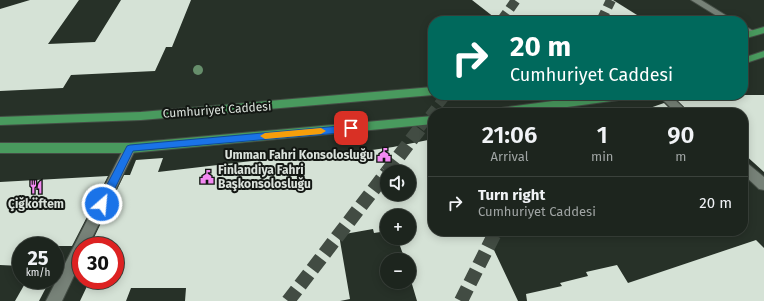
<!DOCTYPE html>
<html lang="en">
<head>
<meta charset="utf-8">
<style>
  body { margin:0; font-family:"Fira Sans",sans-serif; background:#2a312b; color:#f1f3f6; height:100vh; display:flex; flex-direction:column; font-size:15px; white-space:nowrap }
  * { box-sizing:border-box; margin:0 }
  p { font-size:13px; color:#a0a5a4 }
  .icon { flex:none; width:22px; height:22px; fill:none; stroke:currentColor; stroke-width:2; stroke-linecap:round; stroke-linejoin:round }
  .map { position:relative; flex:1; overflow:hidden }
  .details { position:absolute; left:428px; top:108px; width:320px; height:128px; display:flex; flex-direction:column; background:#1d251e; border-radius:16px; box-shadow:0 2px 10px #0003,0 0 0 1px #3b423c }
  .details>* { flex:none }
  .banner { position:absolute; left:428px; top:16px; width:320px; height:84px; border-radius:16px; box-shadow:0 2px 10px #0003,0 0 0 1px #3b423c; background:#00695c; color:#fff; overflow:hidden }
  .tools { position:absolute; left:380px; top:165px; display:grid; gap:8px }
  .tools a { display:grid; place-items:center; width:36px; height:36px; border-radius:50%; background:#1d251e; box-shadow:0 2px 10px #0003,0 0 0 1px #3b423c; font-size:20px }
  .speed { position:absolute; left:12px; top:237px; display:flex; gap:8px; font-size:20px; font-weight:700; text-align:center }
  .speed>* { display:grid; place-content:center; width:52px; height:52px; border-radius:50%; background:#1d251e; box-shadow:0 2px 10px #0003,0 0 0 1px #3b423c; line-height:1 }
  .speed small { font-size:10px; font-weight:400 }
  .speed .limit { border:6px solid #d22; background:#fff; color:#111 }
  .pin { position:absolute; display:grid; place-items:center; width:34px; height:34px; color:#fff; margin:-17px; border-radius:8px; box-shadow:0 2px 6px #0006 }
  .me { position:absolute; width:44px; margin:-22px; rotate:27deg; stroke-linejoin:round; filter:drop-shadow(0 0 3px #0008) }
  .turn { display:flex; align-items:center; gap:14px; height:84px; padding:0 16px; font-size:18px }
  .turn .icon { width:52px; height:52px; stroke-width:2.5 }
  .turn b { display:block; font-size:28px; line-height:34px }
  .eta { display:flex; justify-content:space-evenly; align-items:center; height:68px; text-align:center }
  .eta b { font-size:24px; font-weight:600; line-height:28px }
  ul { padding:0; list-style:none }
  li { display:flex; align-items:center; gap:12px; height:52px; padding:0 16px; border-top:1px solid #3b423c }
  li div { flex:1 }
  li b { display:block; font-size:15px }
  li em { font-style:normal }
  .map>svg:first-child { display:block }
  .building { fill:#d5e2d6; fill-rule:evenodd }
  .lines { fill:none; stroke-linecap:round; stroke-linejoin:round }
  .major-tunnel-far1 { stroke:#424c43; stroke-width:10; stroke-dasharray:10 5; stroke-linecap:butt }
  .major-tunnel { stroke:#424c43; stroke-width:14; stroke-dasharray:14 6; stroke-linecap:butt }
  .minor-casing { stroke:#444d45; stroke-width:2 }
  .major-casing { stroke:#444d45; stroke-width:2 }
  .minor { fill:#778278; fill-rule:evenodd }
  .major { fill:#499a5e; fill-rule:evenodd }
  .tree { fill:#668e6b }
  .route { fill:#1a73e8; stroke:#114b97 }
  .slow { fill:#f59e0b }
  .labels { text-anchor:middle; stroke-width:4; stroke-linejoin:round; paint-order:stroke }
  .street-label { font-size:12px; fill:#dbe2dc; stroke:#131713 }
  .poi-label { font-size:12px; font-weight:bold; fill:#dbe2dc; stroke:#131713; text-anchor:end }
</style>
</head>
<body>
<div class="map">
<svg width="764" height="301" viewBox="0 0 764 301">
  <rect width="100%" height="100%" fill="#273128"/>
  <g class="building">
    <polygon points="30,0 79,0 48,44 95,42 121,0 191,0 172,47 166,47 155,71 71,75 63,88 0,91 0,9"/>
    <polygon points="472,0 613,0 637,15 595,21 499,21"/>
    <polygon points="692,95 764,95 764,172 743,153 743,113 690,113 677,100"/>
    <polygon points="664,103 674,113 648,113 647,109"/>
    <path d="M433 139V231H485L518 301H417L409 274V260H405L399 243H397L396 238H409V216H387V231L374 233 373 229 339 235 350 299 340 301H185L186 288H131L126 301H80L90 280H115V246H90L124 175H130L136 160 163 158 158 172 295 156V161L393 147ZM387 172H409V194H387Z"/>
    <polygon points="108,176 72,246 21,246 21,266 0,265 0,182"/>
    <polygon points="756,240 764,248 764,301 527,301 526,294 562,286 560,283 588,276 586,272 617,265 628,283"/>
    <polygon points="27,280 50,280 39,301 15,301"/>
  </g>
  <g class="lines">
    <g class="major-tunnel-far1">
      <polyline points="501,21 516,0"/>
      <polyline points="601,21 611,0"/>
      <polyline points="555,113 564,95"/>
      <polyline points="420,128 446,95"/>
    </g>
    <g class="major-tunnel">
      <polyline points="387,172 421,127"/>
      <polyline points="288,301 387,172"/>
      <polyline points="461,301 496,231"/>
    </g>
    <g class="minor-casing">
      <g id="minor">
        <polygon points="691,0 701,0 735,21 725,21"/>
        <polygon points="743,25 757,33 752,36 743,32"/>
        <polygon points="658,95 670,95 689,113 676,113"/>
        <polygon points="130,143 134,145 136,148 88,246 81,246 81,261 62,301 46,301 124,148 126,145"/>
        <polygon points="743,162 747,163 764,177 764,190 759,189 743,174"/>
      </g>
    </g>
    <g class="major-casing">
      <g id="major">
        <polygon points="764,27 764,33 743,39 743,33"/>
        <polygon points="764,51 764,57 743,64 743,58"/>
        <polygon points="433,87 433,95 141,120 0,125 0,117 141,112"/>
        <polygon points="598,95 631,95 626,99 523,113 488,113 494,109"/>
        <polygon points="433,116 433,124 130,153 0,153 0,143 130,143"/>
      </g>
    </g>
    <use href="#minor" class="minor"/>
    <use href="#major" class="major"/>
  </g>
  <circle class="tree" cx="198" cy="70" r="5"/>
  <polygon class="route" points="351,125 355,128 351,132 133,151 106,207 99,207 97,204 127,146 130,145"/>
  <polygon class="slow" points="321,128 326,131 321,134 265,139 260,136 265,133"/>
  <defs>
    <g id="civic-bare" transform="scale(1.08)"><path d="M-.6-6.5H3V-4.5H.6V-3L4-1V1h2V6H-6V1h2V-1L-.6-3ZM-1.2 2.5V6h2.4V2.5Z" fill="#f38af2" stroke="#131713" stroke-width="2.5" paint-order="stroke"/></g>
    <g id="restaurant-bare" transform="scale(1.08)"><path d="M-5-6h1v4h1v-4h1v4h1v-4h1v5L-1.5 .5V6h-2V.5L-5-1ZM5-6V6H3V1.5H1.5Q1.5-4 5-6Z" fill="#f38af2" stroke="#131713" stroke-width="2.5" paint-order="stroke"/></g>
  </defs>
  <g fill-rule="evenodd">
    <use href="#civic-bare" x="384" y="155"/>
    <use href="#civic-bare" x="207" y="177"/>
    <use href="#restaurant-bare" x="36" y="187"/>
  </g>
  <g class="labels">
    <g class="street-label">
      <text transform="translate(217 110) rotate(-4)" y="4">Cumhuriyet Caddesi</text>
    </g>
    <g class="poi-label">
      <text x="373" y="159">Umman Fahri Konsolosluğu</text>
      <text x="218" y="174" text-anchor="start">Finlandiya Fahri<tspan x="218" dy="14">Başkonsolosluğu</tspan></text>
      <text x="36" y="208" text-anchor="middle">Çiğköftem</text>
    </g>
  </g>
</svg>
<div class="tools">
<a><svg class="icon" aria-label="sound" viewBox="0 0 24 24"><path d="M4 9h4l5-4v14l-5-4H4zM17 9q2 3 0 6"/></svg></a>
<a>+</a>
<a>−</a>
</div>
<div class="speed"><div>25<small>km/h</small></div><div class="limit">30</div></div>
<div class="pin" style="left:351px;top:128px;background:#d93025"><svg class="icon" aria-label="arrive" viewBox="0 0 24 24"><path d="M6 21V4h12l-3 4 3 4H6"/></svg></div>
<svg class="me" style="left:102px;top:204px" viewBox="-20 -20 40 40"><circle r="17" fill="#1a73e8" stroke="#fff" stroke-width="3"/><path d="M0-11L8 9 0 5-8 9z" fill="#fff"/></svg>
<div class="banner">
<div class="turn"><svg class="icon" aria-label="right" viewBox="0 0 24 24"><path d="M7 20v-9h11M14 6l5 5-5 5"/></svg><div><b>20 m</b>Cumhuriyet Caddesi</div></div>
</div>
<section class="details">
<div class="eta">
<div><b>21:06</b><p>Arrival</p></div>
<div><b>1</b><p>min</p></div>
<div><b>90</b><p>m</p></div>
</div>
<ul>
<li><svg class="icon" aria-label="right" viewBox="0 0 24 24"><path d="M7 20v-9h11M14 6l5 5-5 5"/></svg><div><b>Turn right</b><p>Cumhuriyet Caddesi</p></div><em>20 m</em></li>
</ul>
</section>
</div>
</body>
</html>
